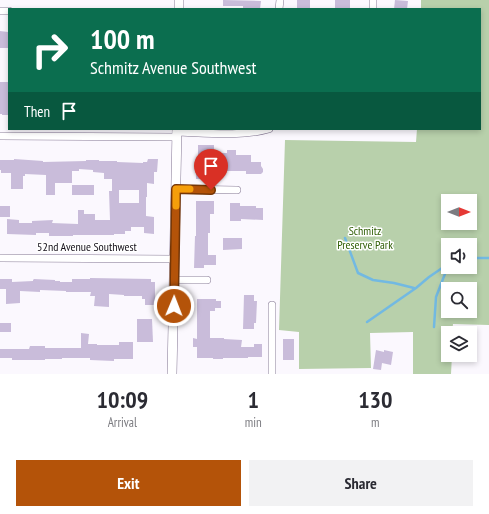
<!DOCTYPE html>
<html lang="en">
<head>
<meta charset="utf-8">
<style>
  body { margin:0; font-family:"PT Sans Narrow",sans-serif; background:#f2f2f3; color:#2b2b33; height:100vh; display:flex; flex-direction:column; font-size:15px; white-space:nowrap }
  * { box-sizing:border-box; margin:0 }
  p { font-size:13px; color:#7c7c81 }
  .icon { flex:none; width:22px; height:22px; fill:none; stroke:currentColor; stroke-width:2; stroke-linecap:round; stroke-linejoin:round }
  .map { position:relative; height:374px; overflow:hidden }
  .drawer { display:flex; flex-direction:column; background:#fff; flex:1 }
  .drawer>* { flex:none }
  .guide { position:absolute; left:8px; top:8px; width:473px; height:122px; border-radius:0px; box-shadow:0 2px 6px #0003; background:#0b6e4f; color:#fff; overflow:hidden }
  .needle { width:26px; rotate:90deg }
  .controls { position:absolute; left:441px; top:194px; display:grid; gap:8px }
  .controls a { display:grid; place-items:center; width:36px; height:36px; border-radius:0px; background:#fff; box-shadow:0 2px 6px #0003; font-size:20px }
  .pin { position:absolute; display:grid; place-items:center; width:34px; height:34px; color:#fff; margin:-41px -17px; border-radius:50% 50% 50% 0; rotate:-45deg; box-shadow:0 0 4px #0007 }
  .pin .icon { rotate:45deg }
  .me { position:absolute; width:44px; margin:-22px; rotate:1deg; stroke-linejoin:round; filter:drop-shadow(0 0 3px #0008) }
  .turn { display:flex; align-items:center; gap:14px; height:84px; padding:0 16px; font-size:18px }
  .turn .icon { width:52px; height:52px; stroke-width:2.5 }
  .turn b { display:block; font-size:28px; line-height:34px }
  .then { display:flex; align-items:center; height:38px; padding:0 16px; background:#0003; gap:8px; font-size:15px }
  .eta { display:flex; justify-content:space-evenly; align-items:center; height:68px; text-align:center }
  .eta b { font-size:24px; font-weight:600; line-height:28px }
  .button { display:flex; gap:8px; margin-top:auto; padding:8px 16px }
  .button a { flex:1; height:46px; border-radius:0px; background:#b45309; color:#fff; font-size:16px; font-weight:600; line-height:46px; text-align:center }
  .button a+a { background:#f2f2f3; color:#2b2b33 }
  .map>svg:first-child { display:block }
  .green { fill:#b8d0ab; fill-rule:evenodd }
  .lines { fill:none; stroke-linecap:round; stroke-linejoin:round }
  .stream { stroke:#72b9e2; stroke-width:2.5 }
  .building { fill:#c9bcda; fill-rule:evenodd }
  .minor-casing { stroke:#857894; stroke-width:8 }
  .tertiary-casing { stroke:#857894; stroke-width:10 }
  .minor { stroke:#fff; stroke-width:7 }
  .tertiary { stroke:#fff; stroke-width:9 }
  .route-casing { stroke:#753606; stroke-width:10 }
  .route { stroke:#b45309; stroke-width:7 }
  .slow { stroke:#f59e0b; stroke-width:7 }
  .labels { text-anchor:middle; stroke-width:3; stroke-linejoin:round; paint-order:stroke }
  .park-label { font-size:12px; fill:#305f06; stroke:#fff }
  .street-label { font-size:12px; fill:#15101a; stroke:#fff }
</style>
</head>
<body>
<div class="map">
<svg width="489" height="374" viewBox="0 0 489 374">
  <rect width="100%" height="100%" fill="#fbf8fe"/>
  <path class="green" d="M421 0H489V325L453 324 452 333H448V355H452L451 374H413V332L370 333 371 368 299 369V332L279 330 285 140 416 142 417 129H480V9H421ZM448 201H470V223H448ZM448 245H470V267H448ZM448 289H470V311H448Z"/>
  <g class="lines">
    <g class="stream">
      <polyline points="345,238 358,273 373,280 394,283 414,288"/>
      <polyline points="470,258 489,258"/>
      <polyline points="367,322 416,288 429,277 448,264"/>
      <polyline points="434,327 436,297 448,266"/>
    </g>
  </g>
  <g class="building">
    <polygon points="223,0 261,1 260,9 246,9 246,8 243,8 243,6 223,6"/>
    <rect x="297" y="0" width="13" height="9"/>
    <rect x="335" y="0" width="15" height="9"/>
    <polygon points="395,0 408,1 407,9 394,9"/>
    <polygon points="0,31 8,32 8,34 9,34 9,48 0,48"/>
    <polygon points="0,82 9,82 9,115 2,115 2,114 0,114"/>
    <polygon points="198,145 214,145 214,153 227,153 227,150 236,150 236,155 251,155 251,162 261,162 261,166 263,169 263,172 261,174 246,174 246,171 220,171 220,172 209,172 209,179 196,179 196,166 198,166"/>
    <path d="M14 159 43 161V162L86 161V160H99V161H117V162L143 163V162H147L148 159H158L157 172H154V184L147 183V197H146V216L154 217V234L144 233V227H131V231H125V234H114V235H73V236H49V233H36V235L7 234V219L19 220V223H32V221L53 220 52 223 78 224V210H84V214H95V220H110L109 191H112V179H104V173L93 172V170L79 169V171H72V183H55V195H46V175L25 174V176H23V189H11V173H1V170H0V160H14ZM119 190H139V203H119Z"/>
    <rect x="72" y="185" width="22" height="10"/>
    <polygon points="196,201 214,201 214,214 210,214 210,233 208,233 208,255 216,255 216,265 204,265 204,268 194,268 195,236 196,236"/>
    <polygon points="230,203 240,203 240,206 256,206 256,208 263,208 263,220 241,219 241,221 230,221"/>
    <rect x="0" y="206" width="10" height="11"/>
    <polygon points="223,238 242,238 242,249 223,250"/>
    <polygon points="90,278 151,279 151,282 155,282 155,305 145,305 145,299 142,299 142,296 124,296 124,295 109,294 109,307 94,306 95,296 90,296 91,292 66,292 66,291 40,290 40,292 20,291 20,303 6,304 6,289 0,289 0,279 12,279 12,282 33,281 33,280 34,279 55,280 55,281 60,281 60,282 72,282 72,279 90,279"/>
    <polygon points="244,295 254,295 254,301 257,301 256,323 254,323 254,329 243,329"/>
    <polygon points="197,299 216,299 216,301 221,301 221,308 215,308 215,311 210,311 210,338 224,338 224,339 242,340 241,347 254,347 254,344 262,344 262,357 248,357 248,358 223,358 223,359 213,359 213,358 197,358 197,347 193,347 193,338 197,339"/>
    <polygon points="137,319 152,319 153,342 137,342"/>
    <rect x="0" y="323" width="11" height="9"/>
    <polygon points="81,333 89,334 88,344 97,344 97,345 119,345 119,342 133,342 133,359 114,359 114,361 90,360 90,358 62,358 62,359 45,359 45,360 12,360 12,358 0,358 0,349 29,349 30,346 45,346 45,348 81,348"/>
    <rect x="283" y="339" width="11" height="21"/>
    <polygon points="376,350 384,352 384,350 393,352 391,365 382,363 381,370 373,369"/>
  </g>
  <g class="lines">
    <g class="minor-casing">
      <g id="minor">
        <polyline points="279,9 280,0"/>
        <polyline points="373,9 373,0"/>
        <polyline points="0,11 9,11"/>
        <path d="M176 132C206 133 241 137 269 129"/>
        <polyline points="0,136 176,137"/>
        <polyline points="176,189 237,190"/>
        <polyline points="0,258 174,259"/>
        <polyline points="174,280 207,280"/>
        <polyline points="272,305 272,374"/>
      </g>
    </g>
    <g class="tertiary-casing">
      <g id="tertiary">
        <polyline points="179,9 179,0"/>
        <polyline points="172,374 177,129"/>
      </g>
    </g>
    <use href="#minor" class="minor"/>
    <use href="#tertiary" class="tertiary"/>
  </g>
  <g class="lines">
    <g class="route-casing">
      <polyline id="route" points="174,306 176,189 211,190"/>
    </g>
    <use href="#route" class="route"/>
    <polyline class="slow" points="176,206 176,189 190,189"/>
  </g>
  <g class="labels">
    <g class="park-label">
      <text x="365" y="235">Schmitz<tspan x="365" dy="14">Preserve Park</tspan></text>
    </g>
    <g class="street-label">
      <text x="87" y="251">52nd Avenue Southwest</text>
    </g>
  </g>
</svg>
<div class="controls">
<a><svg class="needle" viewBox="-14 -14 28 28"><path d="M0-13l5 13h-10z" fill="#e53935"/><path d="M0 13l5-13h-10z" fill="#7c7c81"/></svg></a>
<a><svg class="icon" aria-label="sound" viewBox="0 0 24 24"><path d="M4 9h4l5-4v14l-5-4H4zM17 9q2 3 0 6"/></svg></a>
<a><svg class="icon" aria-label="search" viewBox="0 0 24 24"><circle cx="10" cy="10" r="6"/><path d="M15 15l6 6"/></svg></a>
<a><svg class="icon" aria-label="layers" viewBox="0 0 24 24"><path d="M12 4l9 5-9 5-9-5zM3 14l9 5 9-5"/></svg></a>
</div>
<div class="pin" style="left:211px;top:190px;background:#d93025"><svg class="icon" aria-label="arrive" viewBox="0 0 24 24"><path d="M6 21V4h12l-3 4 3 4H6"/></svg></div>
<svg class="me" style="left:174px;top:306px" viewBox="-20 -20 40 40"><circle r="17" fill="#b45309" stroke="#fff" stroke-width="3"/><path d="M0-11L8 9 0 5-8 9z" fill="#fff"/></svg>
<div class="guide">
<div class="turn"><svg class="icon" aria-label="right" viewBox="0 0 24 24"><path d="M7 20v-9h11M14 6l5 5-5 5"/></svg><div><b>100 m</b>Schmitz Avenue Southwest</div></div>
<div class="then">Then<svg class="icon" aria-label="arrive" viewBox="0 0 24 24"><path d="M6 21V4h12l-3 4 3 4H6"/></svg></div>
</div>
</div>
<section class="drawer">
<div class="eta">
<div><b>10:09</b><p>Arrival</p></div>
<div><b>1</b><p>min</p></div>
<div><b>130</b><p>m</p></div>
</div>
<div class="button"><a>Exit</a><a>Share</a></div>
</section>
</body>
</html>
